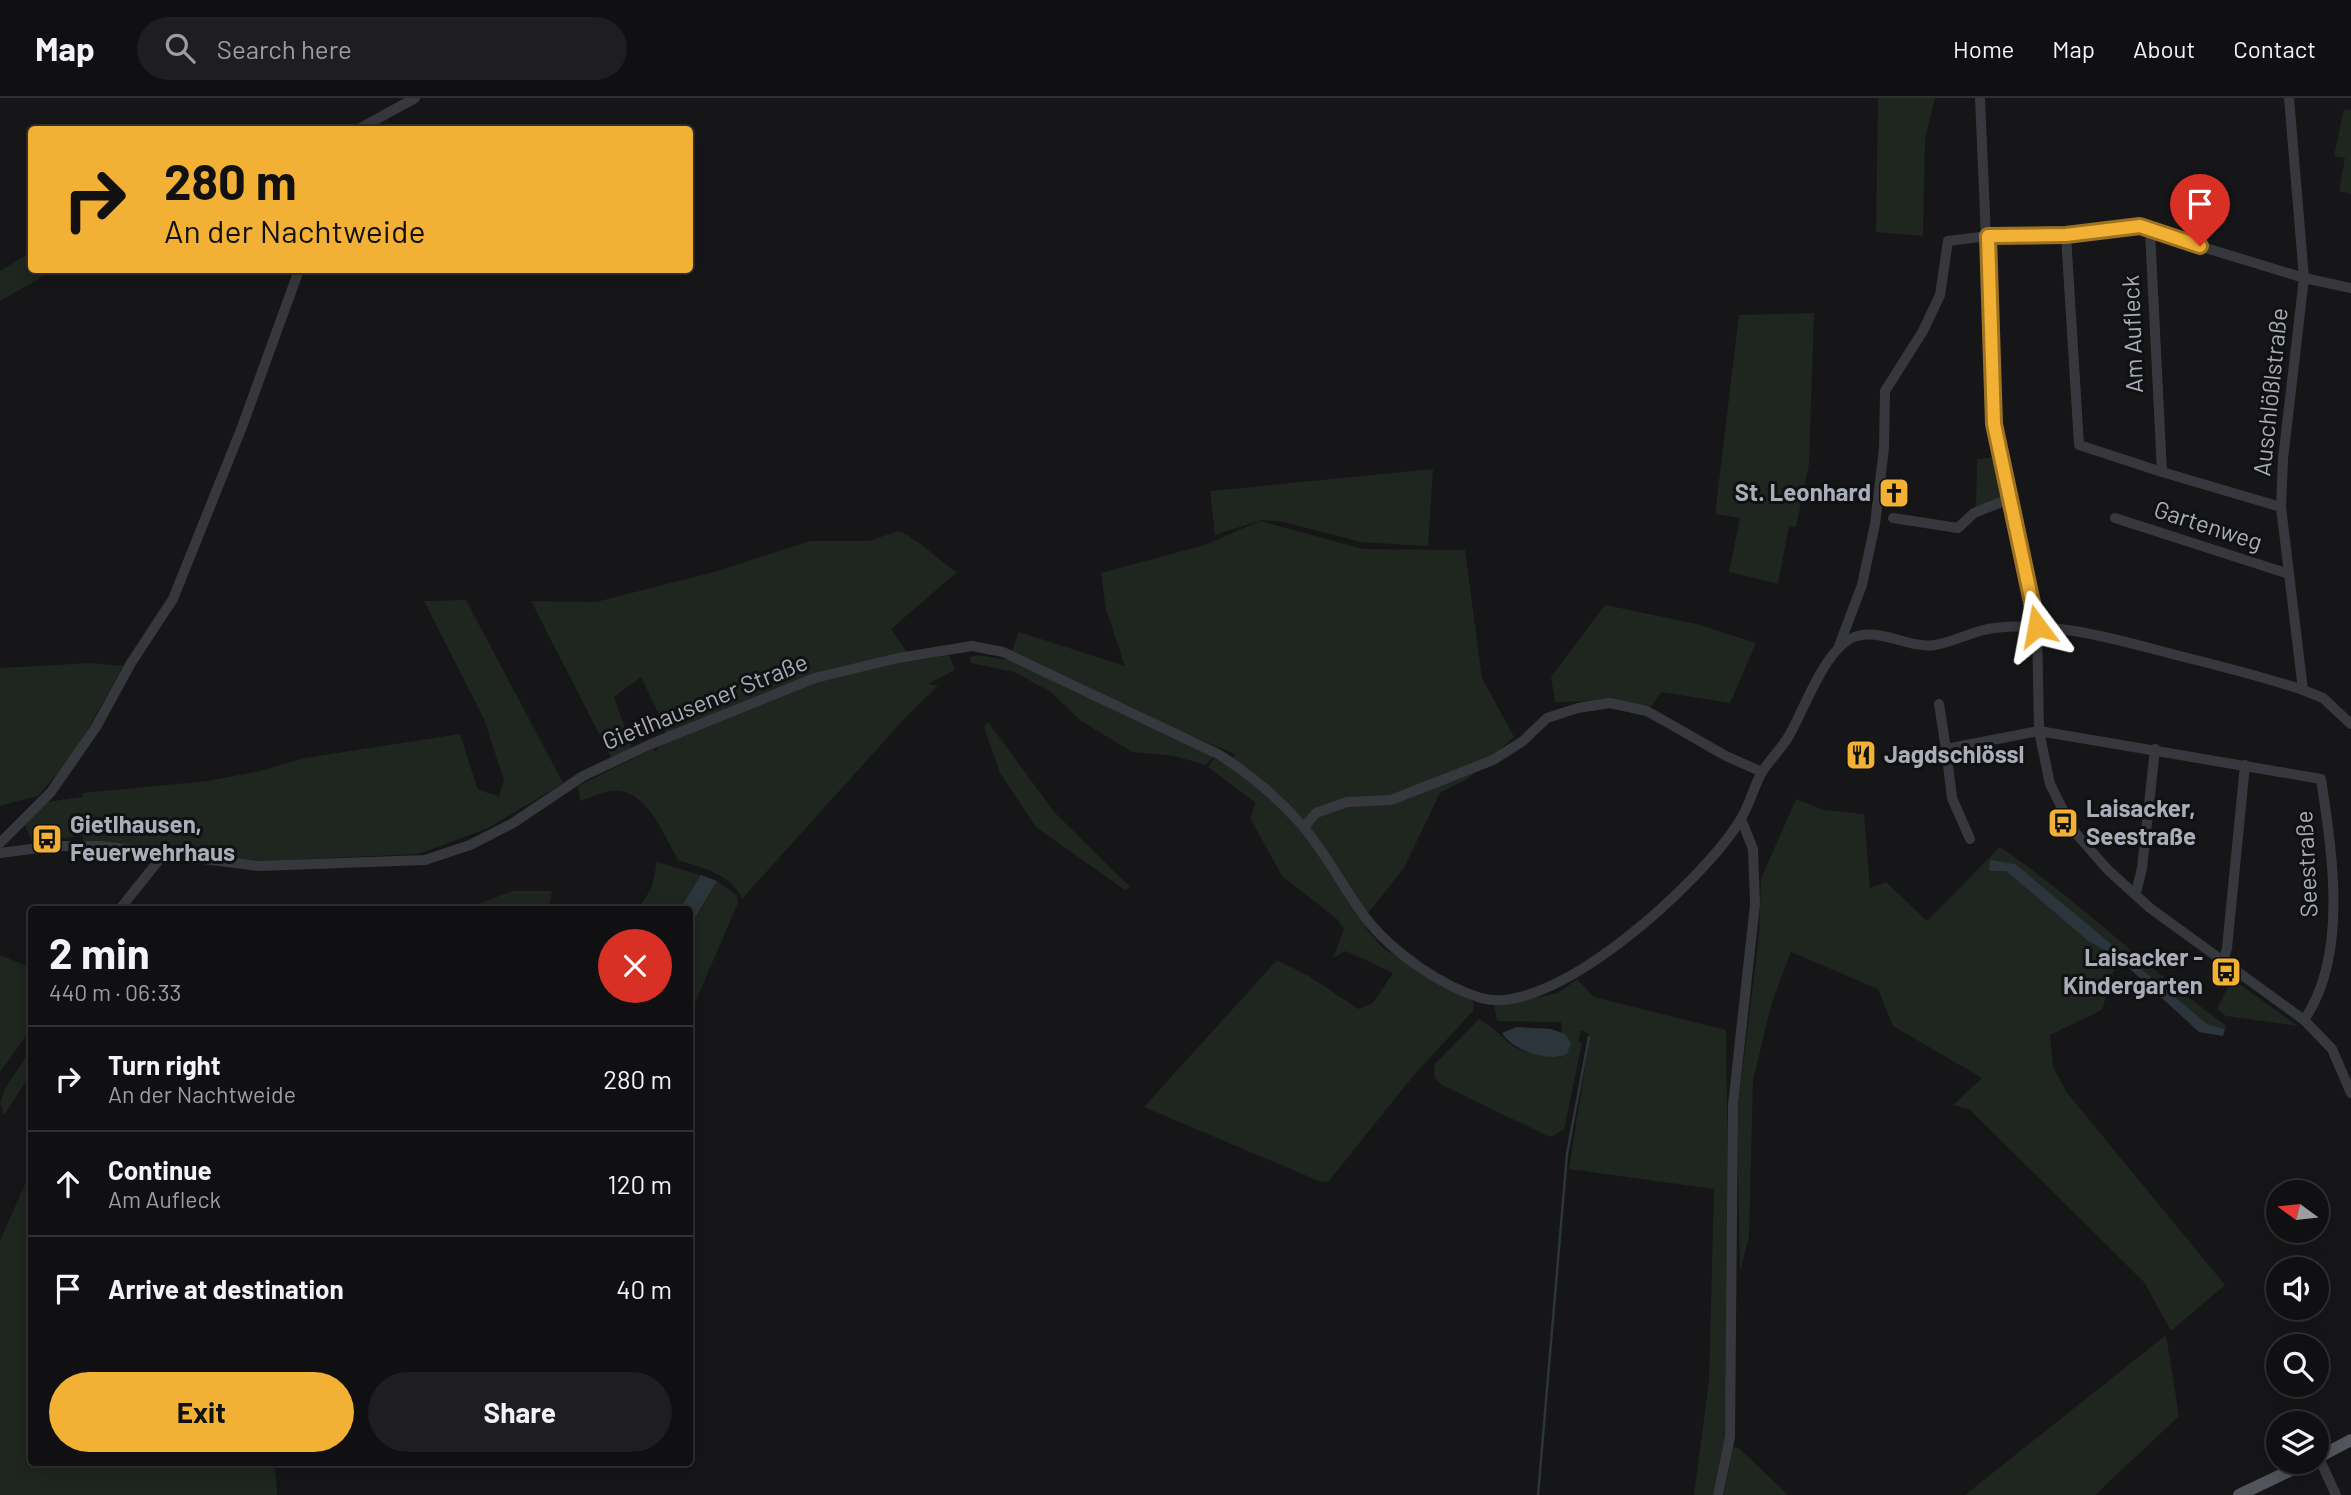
<!DOCTYPE html>
<html lang="en">
<head>
<meta charset="utf-8">
<style>
  body { margin:0; font-family:Barlow,sans-serif; background:#1e1e20; color:#f1f3f6; height:100vh; display:flex; flex-direction:column; font-size:26px; white-space:nowrap }
  * { box-sizing:border-box; margin:0 }
  p { font-size:23px; color:#9c9d9f }
  .icon { flex:none; width:38px; height:38px; fill:none; stroke:currentColor; stroke-width:2; stroke-linecap:round; stroke-linejoin:round }
  .map { position:relative; flex:1; overflow:hidden }
  .sheet { position:absolute; left:28px; top:808px; width:665px; height:560px; display:flex; flex-direction:column; background:#101012; border-radius:7px; box-shadow:0 4px 18px #0003,0 0 0 2px #303032 }
  .sheet>* { flex:none }
  .top-card { position:absolute; left:28px; top:28px; width:665px; height:147px; border-radius:7px; box-shadow:0 4px 18px #0003,0 0 0 2px #303032; background:#f2b134; color:#111; overflow:hidden }
  .needle { width:46px; rotate:285deg }
  .buttons { position:absolute; left:2266px; top:1082px; display:grid; gap:14px }
  .buttons a { display:grid; place-items:center; width:63px; height:63px; border-radius:50%; background:#101012; box-shadow:0 4px 18px #0003,0 0 0 2px #303032; font-size:35px }
  .pin { position:absolute; display:grid; place-items:center; width:60px; height:60px; color:#fff; margin:-72px -30px; border-radius:50% 50% 50% 0; rotate:-45deg; box-shadow:0 0 7px #0007 }
  .pin .icon { rotate:45deg }
  .me { position:absolute; width:77px; margin:-38px; rotate:347deg; stroke-linejoin:round; filter:drop-shadow(0 0 5px #0008) }
  .turn { display:flex; align-items:center; gap:24px; height:147px; padding:0 21px; font-size:32px }
  .turn .icon { width:91px; height:91px; stroke-width:2.5 }
  .turn b { display:block; font-size:49px; line-height:60px }
  .round { display:grid; place-items:center; flex:none; width:74px; height:74px; border-radius:37px; background:#1e1e20 }
  .summary { display:flex; align-items:center; justify-content:space-between; height:119px; padding:0 21px }
  h1 { font-size:42px; font-weight:700; line-height:52px }
  .button { display:flex; gap:14px; margin-top:auto; padding:14px 21px }
  .button a { flex:1; height:80px; border-radius:42px; background:#f2b134; color:#111; font-size:28px; font-weight:700; line-height:80px; text-align:center }
  .button a+a { background:#1e1e20; color:#f1f3f6 }
  ul { padding:0; list-style:none }
  li { display:flex; align-items:center; gap:21px; height:105px; padding:0 21px; border-top:2px solid #303032 }
  li div { flex:1 }
  li b { display:block; font-size:26px }
  li em { font-style:normal }
  header { display:flex; align-items:center; gap:42px; box-sizing:border-box; height:98px; padding:0 35px; background:#101012; border-bottom:2px solid #303032 }
  header strong { font-size:33px }
  nav { display:flex; gap:38px; margin-inline-start:auto; font-size:24px }
  .search { width:490px; height:63px; background:#1e1e20; display:flex; align-items:center; gap:18px; box-sizing:border-box; padding:0 24px; border-radius:38px; color:#9c9d9f; font-size:26px }
  .map>svg:first-child { display:block }
  .green { fill:#1e261f }
  .water { fill:#2c353c }
  .lines { fill:none; stroke-linecap:round; stroke-linejoin:round }
  .stream { stroke:#2c353c; stroke-width:2.5 }
  .minor { stroke:#37383d; stroke-width:10 }
  .major { stroke:#53555c; stroke-width:12 }
  .route-casing { stroke:#9d7322; stroke-width:18 }
  .route { stroke:#f2b134; stroke-width:12 }
  .labels { text-anchor:middle; stroke-width:6; stroke-linejoin:round; paint-order:stroke }
  .street-label { font-size:24px; fill:#a8adb8; stroke:#111113 }
  .poi-label { font-size:24px; font-weight:bold; fill:#a8adb8; stroke:#111113; text-anchor:start }
</style>
</head>
<body>
<header>
<strong>Map</strong>
<div class="search"><svg class="icon" aria-label="search" viewBox="0 0 24 24"><circle cx="10" cy="10" r="6"/><path d="M15 15l6 6"/></svg>Search here</div>
<nav><a>Home</a><a>Map</a><a>About</a><a>Contact</a></nav>
</header>
<div class="map">
<svg width="2351" height="1397" viewBox="0 0 2351 1397">
  <rect width="100%" height="100%" fill="#161618"/>
  <g class="green">
    <polygon points="1878,0 1935,0 1925,41 1923,138 1876,134"/>
    <polygon points="2344,11 2351,12 2351,96 2339,93 2345,60 2334,58"/>
    <polygon points="31,154 32,172 54,172 0,203 0,173"/>
    <polygon points="1814,215 1809,366 1796,429 1789,428 1778,486 1729,474 1740,420 1715,416 1739,217"/>
    <polygon points="1998,359 2006,400 1976,412 1977,361"/>
    <polygon points="1433,371 1428,448 1360,444 1284,424 1261,422 1215,437 1210,393"/>
    <polygon points="1260,423 1363,451 1465,452 1482,580 1514,639 1469,680 1440,695 1404,770 1368,815 1365,829 1383,850 1464,897 1474,904 1473,913 1414,977 1328,1084 1319,1083 1144,1009 1277,862 1309,878 1358,911 1373,905 1393,875 1346,853 1333,860 1344,831 1337,821 1282,778 1250,720 1256,705 1208,669 1214,660 1229,668 1235,656 1194,639 1189,644 1213,659 1206,667 1174,658 1132,654 1081,623 1051,594 1014,574 971,565 970,559 978,557 1009,562 1019,534 1125,568 1106,511 1101,475 1205,447"/>
    <path d="M898 433C921 442 936 461 957 474L891 531 913 563 949 557 955 572 928 586 938 588 906 619 742 801C732 776 702 770 678 762 664 739 647 689 612 693 602 694 590 700 580 703L578 688 653 651 656 654 666 631 641 579 614 599 632 650 612 661 531 503 596 504 714 474 810 443H869Z"/>
    <polygon points="466,502 563,685 488,730 419,756 265,763 83,744 83,738 32,743 24,726 47,704 82,699 83,695 208,683 260,673 305,660 460,636 478,692 499,698 504,682 484,621 424,503"/>
    <polygon points="1605,507 1697,526 1756,545 1730,605 1661,594 1652,608 1608,603 1555,604 1551,579"/>
    <polygon points="91,565 123,568 75,655 38,698 0,708 0,570"/>
    <polygon points="988,624 1055,715 1130,789 1125,792 1036,729 1000,675 984,629"/>
    <path d="M1796 701 1824 712 1864 716 1870 790 1886 784 1927 823 2000 749C2080 803 2148 872 2227 928L2225 931 2207 926 2006 773 2088 843 2118 860 2102 912 2050 937 2053 969 2068 996 2225 1187 2171 1233 2144 1184 1970 1012 1953 1007 1982 980 1893 928 1878 891 1791 854 1772 904 1753 982 1749 1138 1740 1174 1737 1017 1759 837 1761 781Z"/>
    <polygon points="657,764 701,777 679,812 638,812 652,789"/>
    <polygon points="717,783 737,797 738,805 690,916 690,828"/>
    <polygon points="512,793 552,793 549,811 552,812 463,812"/>
    <polygon points="0,857 32,870 31,931 0,974"/>
    <path d="M1577 881 1594 899 1726 932 1730 1233 1724 1345 1713 1397H1694L1709 1283 1714 1091 1569 1071 1590 937 1581 932 1578 943 1582 945 1564 1032 1550 1039 1442 987 1435 980 1434 967 1479 921C1493 929 1498 935 1509 945 1522 956 1546 958 1562 959L1565 936 1562 935 1561 924 1497 923 1494 907 1558 895Z"/>
    <polygon points="2232,881 2298,928 2226,918 2217,911"/>
    <polygon points="31,951 31,976 4,1017 0,1005 6,989"/>
    <polygon points="31,1072 32,1365 275,1365 277,1397 0,1397 0,1143"/>
    <polygon points="2166,1237 2179,1318 2095,1397 1965,1397"/>
    <polygon points="1733,1349 1739,1350 1788,1397 1724,1397"/>
  </g>
  <g class="water">
    <polygon points="1990,762 2015,766 2207,926 2225,931 2223,938 2199,934 2118,860 2088,843 2006,773 1989,773"/>
    <polygon points="701,777 717,783 690,828 690,812 679,812"/>
    <path d="M1517 929 1551 931 1565 936 1571 945 1567 956C1549 965 1512 952 1502 935Z"/>
  </g>
  <g class="lines">
    <polyline class="stream" points="1538,1397 1567,1056 1589,939"/>
    <g class="minor">
      <polyline points="1980,0 1994,326 2037,528 2039,633 2050,686 2073,732 2108,772 2150,810 2304,922 2332,951 2351,995"/>
      <polyline points="2289,0 2304,180 2283,361 2281,409 2303,592"/>
      <polyline points="357,32 415,0"/>
      <polyline points="2066,137 2079,347 2162,374"/>
      <polyline points="2281,409 2162,374 2150,133 2304,180 2351,190"/>
      <polyline points="1893,420 1958,430 1974,415 2009,401"/>
      <polyline points="2115,420 2289,476"/>
      <polyline points="1839,548 1862,487 1875,426 1884,350 1885,293 1923,233 1940,197 1948,143 1988,138 2066,137 2140,128 2150,133"/>
      <path d="M1939 606 1946 651 2039 633 2321 681C2332 754 2349 857 2304 922"/>
      <polyline points="1946,651 1952,700 1970,741"/>
      <polyline points="1304,729 1316,715 1347,704 1391,702 1493,662 1523,643 1547,620 1578,610 1610,605 1647,613 1726,658 1762,674"/>
      <polyline points="0,745 51,694 96,629 131,565 173,501 242,329 299,172"/>
      <path d="M0 755 54 748H101L259 768 425 762 470 747 513 725 583 678 651 646 815 580 898 560 972 548 1003 554 1218 656C1250 676 1276 698 1301 726 1327 756 1344 792 1368 823 1394 855 1441 888 1481 900 1554 921 1703 782 1739 724 1749 709 1753 690 1762 674 1769 663 1779 653 1787 641 1804 614 1823 552 1854 539 1878 529 1910 551 1935 547 1955 544 1974 532 1994 530 2060 523 2121 543 2184 559 2224 569 2264 579 2303 592L2323 600 2351 626"/>
      <polyline points="2136,795 2142,770 2155,651"/>
      <polyline points="119,812 163,757"/>
      <polyline points="2223,864 2227,850 2245,667"/>
      <polyline points="2319,1360 2336,1397"/>
      <polyline points="1718,1397 1730,1339 1733,1007 1755,806 1753,751 1741,721"/>
    </g>
    <g class="major">
      <polyline points="2317,1360 2351,1342"/>
      <polyline points="2239,1397 2310,1363"/>
    </g>
  </g>
  <g class="lines">
    <g class="route-casing">
      <polyline id="route" points="2037,528 1994,326 1988,138 2066,137 2140,128 2200,148"/>
    </g>
    <use href="#route" class="route"/>
  </g>
  <defs>
    <g id="church-square" transform="scale(1.575)"><rect x="-9" y="-9" width="18" height="18" rx="4" fill="#f2b134" stroke="#111113"/><path d="M-1.2-6h2.4v3.5h3.3v2.4h-3.3V6h-2.4V-.1h-3.3v-2.4h3.3Z" fill="#111"/></g>
    <g id="restaurant-square" transform="scale(1.575)"><rect x="-9" y="-9" width="18" height="18" rx="4" fill="#f2b134" stroke="#111113"/><path d="M-5-6h1v4h1v-4h1v4h1v-4h1v5L-1.5 .5V6h-2V.5L-5-1ZM5-6V6H3V1.5H1.5Q1.5-4 5-6Z" fill="#111"/></g>
    <g id="bus-square" transform="scale(1.575)"><rect x="-9" y="-9" width="18" height="18" rx="4" fill="#f2b134" stroke="#111113"/><path d="M-5-6H5V4H4V6H2V4H-2V6H-4V4H-5ZM-3.5-4V0h7V-4ZM-3.5 1.2v1.5H-2V1.2ZM2 1.2v1.5H3.5V1.2Z" fill="#111"/></g>
  </defs>
  <g fill-rule="evenodd">
    <use href="#church-square" x="1894" y="395"/>
    <use href="#restaurant-square" x="1861" y="657"/>
    <use href="#bus-square" x="2063" y="725"/>
    <use href="#bus-square" x="47" y="741"/>
    <use href="#bus-square" x="2226" y="874"/>
  </g>
  <g class="labels">
    <g class="street-label">
      <text transform="translate(2133 236) rotate(-92)" y="8">Am Aufleck</text>
      <text transform="translate(2271 294) rotate(-84)" y="8">Auschlößlstraße</text>
      <text transform="translate(2208 428) rotate(18)" y="8">Gartenweg</text>
      <text transform="translate(705 604) rotate(-22)" y="8">Gietlhausener Straße</text>
      <text transform="translate(2307 766) rotate(-93)" y="8">Seestraße</text>
    </g>
    <g class="poi-label">
      <text x="1871" y="403" text-anchor="end">St. Leonhard</text>
      <text x="1884" y="665">Jagdschlössl</text>
      <text x="2086" y="719">Laisacker,<tspan x="2086" dy="28">Seestraße</tspan></text>
      <text x="70" y="735">Gietlhausen,<tspan x="70" dy="28">Feuerwehrhaus</tspan></text>
      <text x="2203" y="868" text-anchor="end">Laisacker -<tspan x="2203" dy="28">Kindergarten</tspan></text>
    </g>
  </g>
</svg>
<div class="buttons">
<a><svg class="needle" viewBox="-14 -14 28 28"><path d="M0-13l5 13h-10z" fill="#e53935"/><path d="M0 13l5-13h-10z" fill="#9c9d9f"/></svg></a>
<a><svg class="icon" aria-label="sound" viewBox="0 0 24 24"><path d="M4 9h4l5-4v14l-5-4H4zM17 9q2 3 0 6"/></svg></a>
<a><svg class="icon" aria-label="search" viewBox="0 0 24 24"><circle cx="10" cy="10" r="6"/><path d="M15 15l6 6"/></svg></a>
<a><svg class="icon" aria-label="layers" viewBox="0 0 24 24"><path d="M12 4l9 5-9 5-9-5zM3 14l9 5 9-5"/></svg></a>
</div>
<div class="pin" style="left:2200px;top:148px;background:#d93025"><svg class="icon" aria-label="arrive" viewBox="0 0 24 24"><path d="M6 21V4h12l-3 4 3 4H6"/></svg></div>
<svg class="me" style="left:2037px;top:528px" viewBox="-20 -20 40 40"><path d="M0-17L14 15 0 8-14 15z" fill="#f2b134" stroke="#fff" stroke-width="4"/></svg>
<div class="top-card">
<div class="turn"><svg class="icon" aria-label="right" viewBox="0 0 24 24"><path d="M7 20v-9h11M14 6l5 5-5 5"/></svg><div><b>280 m</b>An der Nachtweide</div></div>
</div>
<section class="sheet">
<div class="summary"><div><h1>2 min</h1><p>440 m · 06:33</p></div><a class="round" style="background:#d93025;color:#fff"><svg class="icon" aria-label="close" viewBox="0 0 24 24"><path d="M6 6l12 12M18 6L6 18"/></svg></a></div>
<ul>
<li><svg class="icon" aria-label="right" viewBox="0 0 24 24"><path d="M7 20v-9h11M14 6l5 5-5 5"/></svg><div><b>Turn right</b><p>An der Nachtweide</p></div><em>280 m</em></li>
<li><svg class="icon" aria-label="ahead" viewBox="0 0 24 24"><path d="M12 20V5M6 11l6-6 6 6"/></svg><div><b>Continue</b><p>Am Aufleck</p></div><em>120 m</em></li>
<li><svg class="icon" aria-label="arrive" viewBox="0 0 24 24"><path d="M6 21V4h12l-3 4 3 4H6"/></svg><div><b>Arrive at destination</b></div><em>40 m</em></li>
</ul>
<div class="button"><a>Exit</a><a>Share</a></div>
</section>
</div>
</body>
</html>
